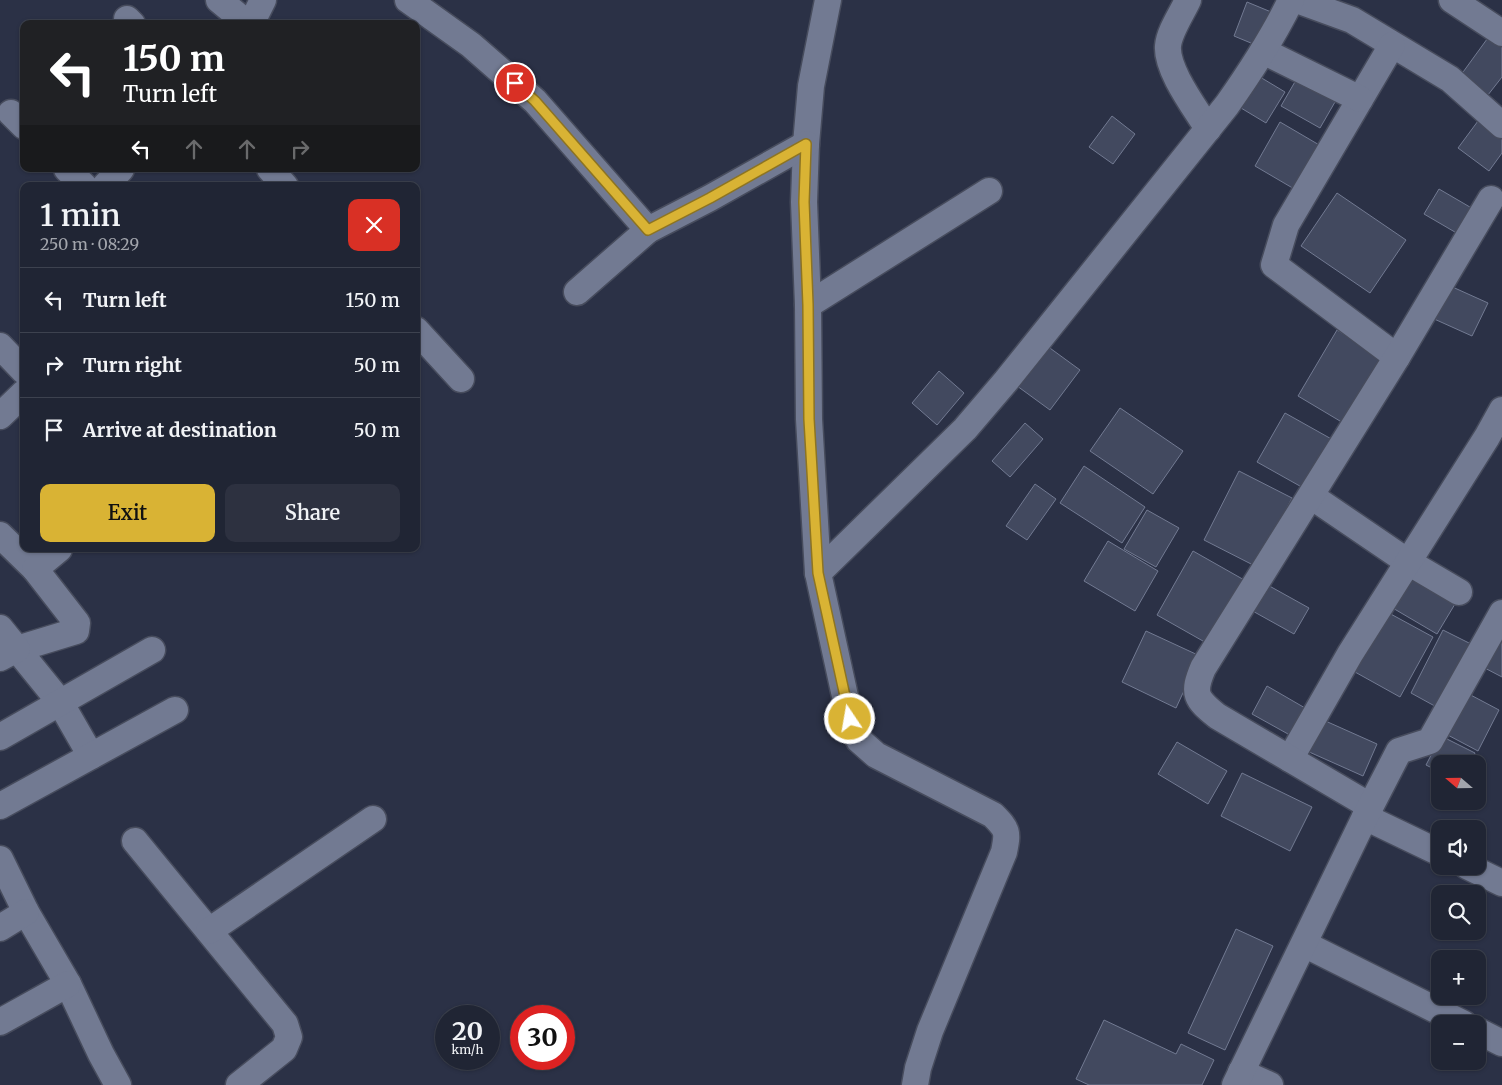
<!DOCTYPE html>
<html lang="en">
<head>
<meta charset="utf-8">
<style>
  body { margin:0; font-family:Merriweather,serif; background:#2d3140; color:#f1f3f6; height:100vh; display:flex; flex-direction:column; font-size:19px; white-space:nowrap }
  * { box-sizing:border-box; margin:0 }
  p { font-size:16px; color:#a2a5ac }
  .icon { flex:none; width:28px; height:28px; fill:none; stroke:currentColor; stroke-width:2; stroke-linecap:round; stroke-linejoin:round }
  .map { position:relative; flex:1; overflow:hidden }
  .drawer { position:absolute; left:20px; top:182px; width:400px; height:370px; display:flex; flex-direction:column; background:#202534; border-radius:10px; box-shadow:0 1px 4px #0004,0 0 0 1px #3d424f }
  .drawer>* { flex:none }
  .top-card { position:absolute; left:20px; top:20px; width:400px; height:152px; border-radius:10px; box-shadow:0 1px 4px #0004,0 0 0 1px #3d424f; background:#202124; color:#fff; overflow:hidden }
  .needle { width:32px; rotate:290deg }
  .controls { position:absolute; left:1431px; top:755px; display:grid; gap:10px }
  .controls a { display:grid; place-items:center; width:55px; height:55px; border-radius:10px; background:#202534; box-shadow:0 1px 4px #0004,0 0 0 1px #3d424f; font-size:25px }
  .speed { position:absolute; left:435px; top:1005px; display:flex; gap:10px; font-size:25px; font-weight:700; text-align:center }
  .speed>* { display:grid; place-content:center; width:65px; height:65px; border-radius:50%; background:#202534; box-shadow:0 1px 4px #0004,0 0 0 1px #3d424f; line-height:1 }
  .speed small { font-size:12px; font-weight:400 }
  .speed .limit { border:8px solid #d22; background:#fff; color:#111 }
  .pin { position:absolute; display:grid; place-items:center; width:42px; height:42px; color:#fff; margin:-21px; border:2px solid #fff; border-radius:50%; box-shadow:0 1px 5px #0007 }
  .me { position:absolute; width:55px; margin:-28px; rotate:348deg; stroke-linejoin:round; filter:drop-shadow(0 0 4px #0008) }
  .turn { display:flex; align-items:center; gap:18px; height:105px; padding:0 20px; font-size:22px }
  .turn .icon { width:65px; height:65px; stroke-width:2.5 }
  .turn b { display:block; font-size:35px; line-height:42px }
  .lanes { display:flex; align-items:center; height:48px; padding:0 20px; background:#0003; justify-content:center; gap:25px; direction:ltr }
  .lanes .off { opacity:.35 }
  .round { display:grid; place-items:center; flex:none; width:52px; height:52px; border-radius:10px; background:#2d3140 }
  .overview { display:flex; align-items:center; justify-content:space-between; height:85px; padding:0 20px }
  h1 { font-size:30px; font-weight:600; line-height:38px }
  .cta { display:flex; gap:10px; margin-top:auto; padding:10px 20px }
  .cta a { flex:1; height:58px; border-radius:10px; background:#d9b334; color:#111; font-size:20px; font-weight:600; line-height:58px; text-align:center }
  .cta a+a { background:#2d3140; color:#f1f3f6 }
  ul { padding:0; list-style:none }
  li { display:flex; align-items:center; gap:15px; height:65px; padding:0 20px; border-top:1px solid #3d424f }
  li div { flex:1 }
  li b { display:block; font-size:19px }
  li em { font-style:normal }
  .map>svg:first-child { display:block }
  .building { fill:#42495f; stroke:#727a92 }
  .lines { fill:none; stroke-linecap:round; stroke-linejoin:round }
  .minor-casing { stroke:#474c5d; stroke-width:29 }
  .minor { stroke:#727a92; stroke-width:26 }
  .route-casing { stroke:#8d7422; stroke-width:12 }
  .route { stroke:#d9b334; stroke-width:9 }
</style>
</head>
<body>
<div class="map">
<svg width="1502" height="1085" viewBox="0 0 1502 1085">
  <rect width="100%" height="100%" fill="#2b3146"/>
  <g class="building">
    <polygon points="1247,2 1276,14 1263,48 1234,36"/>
    <polygon points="1490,35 1502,44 1502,77 1484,100 1458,79"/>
    <polygon points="1255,74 1285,92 1266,123 1236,105"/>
    <polygon points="1296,80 1335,102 1320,128 1281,106"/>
    <polygon points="1112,116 1135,134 1113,164 1089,147"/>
    <polygon points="1478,121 1502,138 1502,153 1489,171 1458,148"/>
    <polygon points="1280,122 1321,146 1296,190 1255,166"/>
    <polygon points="1439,189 1475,210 1460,235 1424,214"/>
    <polygon points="1337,193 1406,240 1370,293 1301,246"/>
    <polygon points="1448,285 1488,303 1472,336 1432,318"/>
    <polygon points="1337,330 1384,358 1345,424 1298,396"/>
    <polygon points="1043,343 1080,370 1050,410 1013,383"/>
    <polygon points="939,371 964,393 937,425 912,403"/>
    <polygon points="1120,408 1183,451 1153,494 1090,451"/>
    <polygon points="1285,413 1335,441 1307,490 1257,462"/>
    <polygon points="1025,423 1043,439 1010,477 992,461"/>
    <polygon points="1084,466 1145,507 1122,543 1060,503"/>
    <polygon points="1239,471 1292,498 1257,567 1204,540"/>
    <polygon points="1035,484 1056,499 1027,540 1006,526"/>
    <polygon points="1147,510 1179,528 1156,567 1124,549"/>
    <polygon points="1108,541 1158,571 1135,611 1084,581"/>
    <polygon points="1193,551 1246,581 1210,645 1157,615"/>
    <polygon points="1411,572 1458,599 1437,634 1391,607"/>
    <polygon points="1264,583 1309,608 1294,634 1249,609"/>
    <polygon points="1387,612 1433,637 1400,697 1355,672"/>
    <polygon points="1443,630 1475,646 1442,710 1411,693"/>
    <polygon points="1146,631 1200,656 1176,708 1122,682"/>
    <polygon points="1502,637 1502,677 1479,665"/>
    <polygon points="1267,686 1312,712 1297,739 1252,714"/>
    <polygon points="1465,692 1499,710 1478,751 1444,733"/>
    <polygon points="1321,719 1377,744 1363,776 1307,751"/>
    <polygon points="1441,736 1475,753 1470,764 1440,764 1440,772 1426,765"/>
    <polygon points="1177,742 1227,771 1208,804 1158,774"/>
    <polygon points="1242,773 1312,807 1290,851 1221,816"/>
    <polygon points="1236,929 1273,946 1225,1050 1188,1033"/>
    <polygon points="1104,1020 1176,1054 1181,1044 1214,1060 1202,1085 1089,1085 1076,1079"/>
  </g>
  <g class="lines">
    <g class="minor-casing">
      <g id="minor">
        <polyline points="219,0 248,24"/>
        <polyline points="408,0 471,45 535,101 648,230"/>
        <path d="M828 0 811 86 806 144 804 202 808 305 809 419 818 573 850 719 859 740 876 755 993 815C1008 830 1008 832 1004 852L930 1031 918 1068 915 1085"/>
        <path d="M1188 0C1182 13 1169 32 1168 46 1166 70 1196 109 1208 129"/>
        <polyline points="1297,0 1352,20 1450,79 1502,125"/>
        <polyline points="1452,0 1502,33"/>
        <polyline points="127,19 132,24"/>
        <polyline points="251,24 263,0"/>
        <polyline points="1392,45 1286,225 1274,265 1397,357"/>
        <polyline points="1263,51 1360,99"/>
        <polyline points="11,113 24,126"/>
        <polyline points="67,169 84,186"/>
        <polyline points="270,169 285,186"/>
        <polyline points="105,186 121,169"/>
        <polyline points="577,292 648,230 710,198 806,144"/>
        <polyline points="808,305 989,191"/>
        <polyline points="416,330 461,379"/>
        <polyline points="0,346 24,371"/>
        <polyline points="0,416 24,393"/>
        <polyline points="1311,496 1408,562 1459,592"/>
        <polyline points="0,535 35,569"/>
        <polyline points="59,549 35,569 77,623 76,631 17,649 60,702 91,756"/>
        <path d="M818 573 965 429 1006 381 1227 105C1251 71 1273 37 1291 0"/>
        <polyline points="0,628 17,649 0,658"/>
        <polyline points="0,737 152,650"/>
        <polyline points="1290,759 1350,654 1487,437 1502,410"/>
        <polyline points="0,806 175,710"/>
        <path d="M1370 806 1217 716C1196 699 1192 694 1203 668L1397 357 1491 199"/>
        <polyline points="1365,817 1440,853"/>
        <polyline points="135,841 285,1024 289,1037 284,1049 239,1085"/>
        <polyline points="0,859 26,912 68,984 101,1054 118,1085"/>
        <polyline points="1467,866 1502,883"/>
        <polyline points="0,928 26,912"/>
        <polyline points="209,931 373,819"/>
        <polyline points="1304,944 1464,1024"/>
        <polyline points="0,1022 68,984"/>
        <polyline points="1478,1031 1502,1043"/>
        <polyline points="1241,1072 1270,1085"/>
        <polyline points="1235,1085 1365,817 1399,751 1430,741 1502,613"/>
      </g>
    </g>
    <use href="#minor" class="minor"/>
  </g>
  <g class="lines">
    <g class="route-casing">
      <polyline id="route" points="515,83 535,101 648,230 710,198 806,144 804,202 808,305 809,419 818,573 850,719"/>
    </g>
    <use href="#route" class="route"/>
  </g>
</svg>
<div class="controls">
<a><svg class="needle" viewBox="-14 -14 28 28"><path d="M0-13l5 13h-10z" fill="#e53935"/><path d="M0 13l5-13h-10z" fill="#a2a5ac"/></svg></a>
<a><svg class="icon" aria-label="sound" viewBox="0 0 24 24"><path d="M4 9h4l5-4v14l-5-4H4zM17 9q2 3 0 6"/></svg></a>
<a><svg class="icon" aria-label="search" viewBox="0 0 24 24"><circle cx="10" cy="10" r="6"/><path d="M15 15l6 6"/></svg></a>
<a>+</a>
<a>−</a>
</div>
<div class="speed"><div>20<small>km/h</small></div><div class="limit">30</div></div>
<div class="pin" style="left:515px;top:83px;background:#d93025"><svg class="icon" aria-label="arrive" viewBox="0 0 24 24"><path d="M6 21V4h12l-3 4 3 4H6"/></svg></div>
<svg class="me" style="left:850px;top:719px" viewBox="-20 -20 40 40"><circle r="17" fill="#d9b334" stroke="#fff" stroke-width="3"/><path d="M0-11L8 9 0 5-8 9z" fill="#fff"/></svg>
<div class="top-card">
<div class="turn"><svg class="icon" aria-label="left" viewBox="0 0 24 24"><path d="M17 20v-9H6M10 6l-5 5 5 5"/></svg><div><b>150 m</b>Turn left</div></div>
<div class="lanes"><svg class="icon" aria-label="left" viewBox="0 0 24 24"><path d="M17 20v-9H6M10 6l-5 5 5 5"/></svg><svg class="icon off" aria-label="ahead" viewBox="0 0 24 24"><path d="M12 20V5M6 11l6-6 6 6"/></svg><svg class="icon off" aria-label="ahead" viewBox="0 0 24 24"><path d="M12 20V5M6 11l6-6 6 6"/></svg><svg class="icon off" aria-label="right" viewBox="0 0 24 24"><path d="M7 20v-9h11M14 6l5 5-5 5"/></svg></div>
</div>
<section class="drawer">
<div class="overview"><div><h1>1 min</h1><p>250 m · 08:29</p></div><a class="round" style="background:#d93025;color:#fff"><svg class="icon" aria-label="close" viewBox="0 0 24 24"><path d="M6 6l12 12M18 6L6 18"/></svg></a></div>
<ul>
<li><svg class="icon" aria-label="left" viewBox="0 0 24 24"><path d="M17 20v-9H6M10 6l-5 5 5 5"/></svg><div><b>Turn left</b></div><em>150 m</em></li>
<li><svg class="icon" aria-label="right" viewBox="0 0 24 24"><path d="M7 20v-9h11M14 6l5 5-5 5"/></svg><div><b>Turn right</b></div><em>50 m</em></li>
<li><svg class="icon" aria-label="arrive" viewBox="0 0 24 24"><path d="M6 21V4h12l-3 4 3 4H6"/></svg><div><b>Arrive at destination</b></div><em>50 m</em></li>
</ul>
<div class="cta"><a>Exit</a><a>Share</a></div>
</section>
</div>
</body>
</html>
